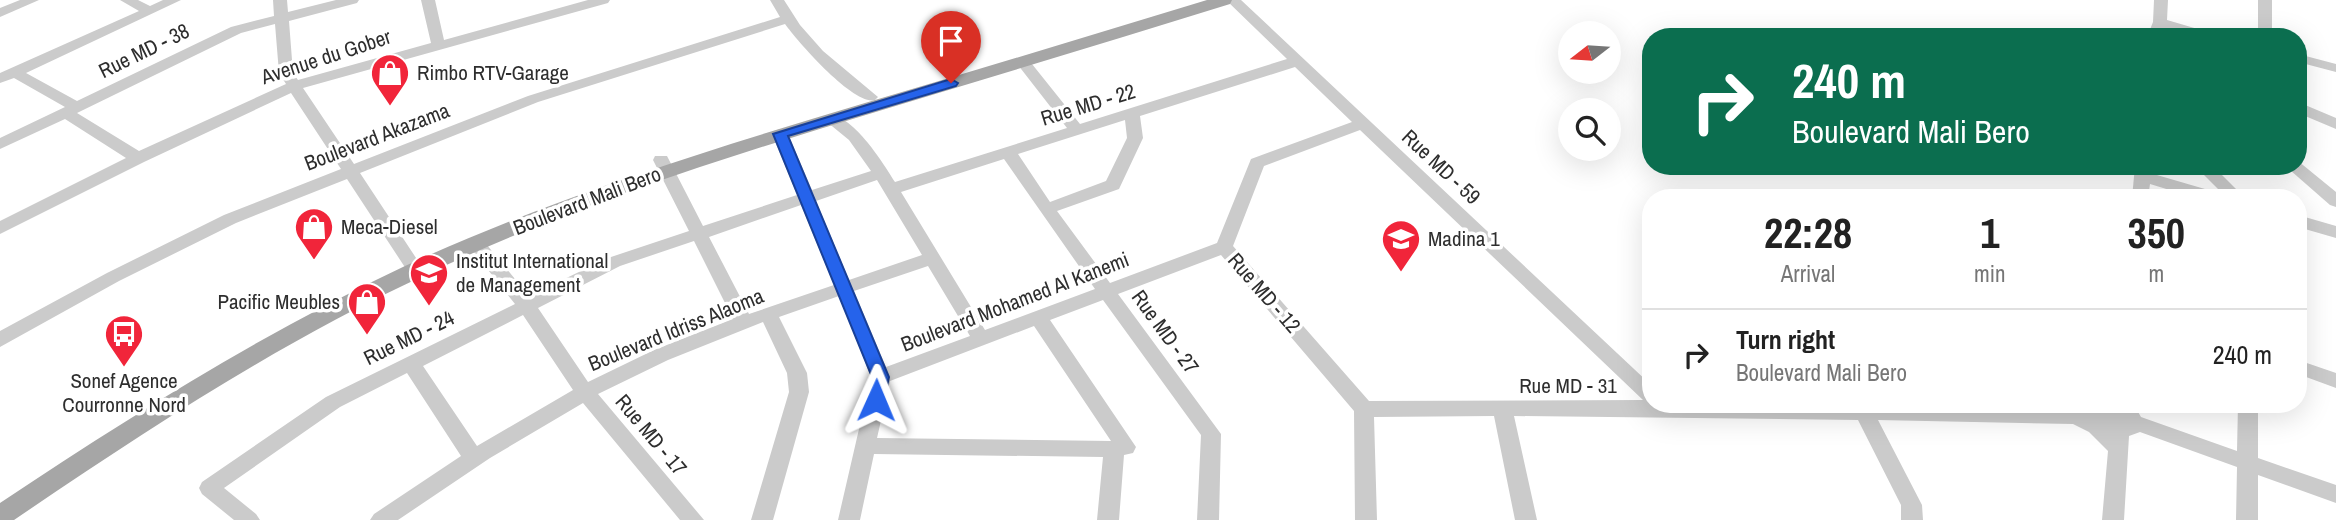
<!DOCTYPE html>
<html lang="en">
<head>
<meta charset="utf-8">
<style>
  body { margin:0; font-family:"Archivo Narrow",sans-serif; background:#f2f2f2; color:#222; height:100vh; display:flex; flex-direction:column; font-size:26px; white-space:nowrap }
  * { box-sizing:border-box; margin:0 }
  p { font-size:23px; color:#767676 }
  .icon { flex:none; width:38px; height:38px; fill:none; stroke:currentColor; stroke-width:2; stroke-linecap:round; stroke-linejoin:round }
  .map { position:relative; flex:1; overflow:hidden }
  .side { position:absolute; left:1642px; top:189px; width:665px; height:224px; display:flex; flex-direction:column; background:#fff; border-radius:28px; box-shadow:0 7px 28px #0002 }
  .side>* { flex:none }
  .guide { position:absolute; left:1642px; top:28px; width:665px; height:147px; border-radius:28px; box-shadow:0 7px 28px #0002; background:#0b6e4f; color:#fff; overflow:hidden }
  .needle { width:46px; rotate:253deg }
  .tools { position:absolute; left:1558px; top:21px; display:grid; gap:14px }
  .tools a { display:grid; place-items:center; width:63px; height:63px; border-radius:50%; background:#fff; box-shadow:0 7px 28px #0002; font-size:35px }
  .pin { position:absolute; display:grid; place-items:center; width:60px; height:60px; color:#fff; margin:-72px -30px; border-radius:50% 50% 50% 0; rotate:-45deg; box-shadow:0 0 7px #0007 }
  .pin .icon { rotate:45deg }
  .me { position:absolute; width:77px; margin:-38px; rotate:1deg; stroke-linejoin:round; filter:drop-shadow(0 0 5px #0008) }
  .turn { display:flex; align-items:center; gap:24px; height:147px; padding:0 35px; font-size:32px }
  .turn .icon { width:91px; height:91px; stroke-width:2.5 }
  .turn b { display:block; font-size:49px; line-height:60px }
  .eta { display:flex; justify-content:space-evenly; align-items:center; height:119px; text-align:center }
  .eta b { font-size:42px; font-weight:700; line-height:49px }
  ul { padding:0; list-style:none }
  li { display:flex; align-items:center; gap:21px; height:91px; padding:0 35px; border-top:2px solid #e0e0e0 }
  li div { flex:1 }
  li b { display:block; font-size:26px }
  li em { font-style:normal }
  .map>svg:first-child { display:block }
  .lines { fill:none; stroke-linecap:round; stroke-linejoin:round }
  .minor { fill:#cbcbcb; fill-rule:evenodd }
  .major { fill:#a6a6a6; fill-rule:evenodd }
  .route { fill:#2563eb; stroke:#184099; stroke-width:2 }
  .labels { text-anchor:middle; stroke-width:7; stroke-linejoin:round; paint-order:stroke }
  .street-label { font-size:21px; fill:#2e2e2e; stroke:#fff }
  .poi-label { font-size:21px; fill:#2e2e2e; stroke:#fff; text-anchor:start }
</style>
</head>
<body>
<div class="map">
<svg width="2336" height="520" viewBox="0 0 2336 520">
  <rect width="100%" height="100%" fill="#fff"/>
  <g class="lines">
    <g class="minor">
      <polygon points="20,0 39,0 0,17 0,8"/>
      <path d="M120 0H138L150 6 163 0H181L26 73 77 101 231 27 274 16 273 0H287L288 12 336 0H359L357 3 289 21 293 73 298 80 431 43 421 0H435L444 40 588 0H610L608 3 303 88 354 164 528 96 780 17 770 0H784L800 25 823 51 878 97 875 100C854 106 798 42 785 24L538 102 360 173 422 267 425 271 422 275H410L347 179 236 223 119 281 0 347V331L107 273 224 215 341 169 291 93 144 162 0 234V221L126 158 65 119 0 149V138L65 107 14 78 0 83V73L139 11ZM275 24 279 73 286 84 139 151 77 113 241 33Z"/>
      <path d="M1226 0H1241L1650 384V404H1857L2099 409 2104 404H2124L2137 410 2141 417 2237 451 2238 404H2258V458L2336 485V503L2258 475V520H2236L2237 467 2140 432 2129 436 2124 520H2102L2108 451 2089 432 2073 424 1878 420 1922 505 1923 520H1901V505L1858 420 1514 416 1537 520H1515L1494 416 1374 417 1377 520H1355L1354 411 1221 255 1118 294 1221 434 1219 520H1197L1201 435 1103 300 1050 320 1136 447 1133 453 1124 455 1119 520H1097L1103 457 874 454 860 520H838L871 377 839 296 779 317 807 373 809 392 773 520H751L789 392 787 373 763 322 668 360 598 394 704 520H680L583 403 490 458 398 520H370L374 514 461 456 407 373 340 407 224 488 256 514 260 520H234L202 494 199 488 202 482 326 397 515 304 470 247 467 243 470 239H482L529 296 608 258 689 231 653 160 655 156H667L703 226 797 195 772 134 774 131 780 129 788 134 812 190 871 171 849 140 827 122 824 119 827 116C850 110 884 164 895 182L1067 128 1018 65V59H1028L1080 124 1287 59ZM1295 67 1352 122 1251 159 1217 243 1110 283 1057 211 1119 189 1143 138 1140 116ZM1125 120 1127 138 1106 181 1050 202 1018 154ZM1360 130 1643 400H1644L1369 401 1233 246 1264 166ZM1004 159 1095 289 985 330 901 192ZM877 180 922 255 849 280 816 201ZM801 205 834 285 749 314 709 237ZM694 241 733 319 654 350 588 382 538 308 620 266ZM928 266 970 336 886 367 854 291ZM523 315 573 390 477 446 423 366ZM1034 326 1111 441 877 438 890 381Z"/>
      <polygon points="2154,0 2168,0 2167,20 2225,37 2200,37 2165,28 2161,37 2147,37 2153,22"/>
      <rect x="2258" y="0" width="14" height="37"/>
      <polygon points="2298,54 2336,64 2336,72 2298,62"/>
      <polygon points="2298,102 2336,118 2336,129 2298,113"/>
      <polygon points="2298,161 2336,192 2336,207 2330,205 2290,170 2288,166 2298,166"/>
      <polygon points="2135,166 2151,166 2150,173 2222,194 2224,198 2196,198 2150,184 2148,198 2132,198"/>
      <polygon points="2195,166 2213,166 2245,198 2227,198"/>
      <polygon points="2298,215 2336,226 2336,238 2298,227"/>
      <polygon points="2298,360 2336,373 2336,388 2298,374"/>
    </g>
    <path class="major" d="M1207 0H1232L1230 4C1113 40 996 76 879 111 723 158 567 207 421 277 277 344 145 431 14 520H0V503C130 416 263 333 405 266 552 198 709 150 865 103 979 69 1093 35 1207 0Z"/>
  </g>
  <polygon class="route" points="951,79 958,83 956,86 788,136 889,377 884,400 876,407 867,400 872,377 773,134"/>
  <defs>
    <g id="shop-pin" transform="scale(2.0125)"><path d="M0 17L-7.5 6A9.5 9.5 0 1 1 7.5 6Z" fill="#f1253a" stroke="#fff"/><path d="M-5-2.5h2.3a2.7 3.5 0 0 1 5.4 0H5L5.5 6h-11ZM-1.5-2.5h3a1.5 2.3 0 0 0-3 0Z" fill="#fff"/></g>
    <g id="school-pin" transform="scale(2.0125)"><path d="M0 17L-7.5 6A9.5 9.5 0 1 1 7.5 6Z" fill="#f1253a" stroke="#fff"/><path d="M0-5L7-2L0 1L-7-2ZM-4 1L0 2.5L4 1V4Q0 6-4 4Z" fill="#fff"/></g>
    <g id="university-pin" transform="scale(2.0125)"><path d="M0 17L-7.5 6A9.5 9.5 0 1 1 7.5 6Z" fill="#f1253a" stroke="#fff"/><path d="M0-5L7-2L0 1L-7-2ZM-4 1L0 2.5L4 1V4Q0 6-4 4Z" fill="#fff"/></g>
    <g id="bus-pin" transform="scale(2.0125)"><path d="M0 17L-7.5 6A9.5 9.5 0 1 1 7.5 6Z" fill="#f1253a" stroke="#fff"/><path d="M-5-6H5V4H4V6H2V4H-2V6H-4V4H-5ZM-3.5-4V0h7V-4ZM-3.5 1.2v1.5H-2V1.2ZM2 1.2v1.5H3.5V1.2Z" fill="#fff"/></g>
  </defs>
  <g fill-rule="evenodd">
    <use href="#shop-pin" x="390" y="73"/>
    <use href="#shop-pin" x="314" y="227"/>
    <use href="#school-pin" x="1401" y="239"/>
    <use href="#university-pin" x="429" y="273"/>
    <use href="#shop-pin" x="367" y="302"/>
    <use href="#bus-pin" x="124" y="334"/>
  </g>
  <g class="labels">
    <g class="street-label">
      <text transform="translate(144 51) rotate(-26)" y="7">Rue MD - 38</text>
      <text transform="translate(326 57) rotate(-18)" y="7">Avenue du Gober</text>
      <text transform="translate(1088 105) rotate(-17)" y="7">Rue MD - 22</text>
      <text transform="translate(377 137) rotate(-21)" y="7">Boulevard Akazama</text>
      <text transform="translate(1441 167) rotate(43)" y="7">Rue MD - 59</text>
      <text transform="translate(587 201) rotate(-21)" y="7">Boulevard Mali Bero</text>
      <text transform="translate(1264 293) rotate(49)" y="7">Rue MD - 12</text>
      <text transform="translate(1015 302) rotate(-21)" y="7">Boulevard Mohamed Al Kanemi</text>
      <text transform="translate(676 330) rotate(-22)" y="7">Boulevard Idriss Alaoma</text>
      <text transform="translate(1165 332) rotate(54)" y="7">Rue MD - 27</text>
      <text transform="translate(409 338) rotate(-26)" y="7">Rue MD - 24</text>
      <text x="1568" y="393">Rue MD - 31</text>
      <text transform="translate(651 435) rotate(50)" y="7">Rue MD - 17</text>
    </g>
    <g class="poi-label">
      <text x="417" y="80">Rimbo RTV-Garage</text>
      <text x="341" y="234">Meca-Diesel</text>
      <text x="1428" y="246">Madina 1</text>
      <text x="456" y="268">Institut International<tspan x="456" dy="24">de Management</tspan></text>
      <text x="340" y="309" text-anchor="end">Pacific Meubles</text>
      <text x="124" y="388" text-anchor="middle">Sonef Agence<tspan x="124" dy="24">Courronne Nord</tspan></text>
    </g>
  </g>
</svg>
<div class="tools">
<a><svg class="needle" viewBox="-14 -14 28 28"><path d="M0-13l5 13h-10z" fill="#e53935"/><path d="M0 13l5-13h-10z" fill="#767676"/></svg></a>
<a><svg class="icon" aria-label="search" viewBox="0 0 24 24"><circle cx="10" cy="10" r="6"/><path d="M15 15l6 6"/></svg></a>
</div>
<div class="pin" style="left:951px;top:83px;background:#d93025"><svg class="icon" aria-label="arrive" viewBox="0 0 24 24"><path d="M6 21V4h12l-3 4 3 4H6"/></svg></div>
<svg class="me" style="left:876px;top:400px" viewBox="-20 -20 40 40"><path d="M0-17L14 15 0 8-14 15z" fill="#2563eb" stroke="#fff" stroke-width="4"/></svg>
<div class="guide">
<div class="turn"><svg class="icon" aria-label="right" viewBox="0 0 24 24"><path d="M7 20v-9h11M14 6l5 5-5 5"/></svg><div><b>240 m</b>Boulevard Mali Bero</div></div>
</div>
<section class="side">
<div class="eta">
<div><b>22:28</b><p>Arrival</p></div>
<div><b>1</b><p>min</p></div>
<div><b>350</b><p>m</p></div>
</div>
<ul>
<li><svg class="icon" aria-label="right" viewBox="0 0 24 24"><path d="M7 20v-9h11M14 6l5 5-5 5"/></svg><div><b>Turn right</b><p>Boulevard Mali Bero</p></div><em>240 m</em></li>
</ul>
</section>
</div>
</body>
</html>
